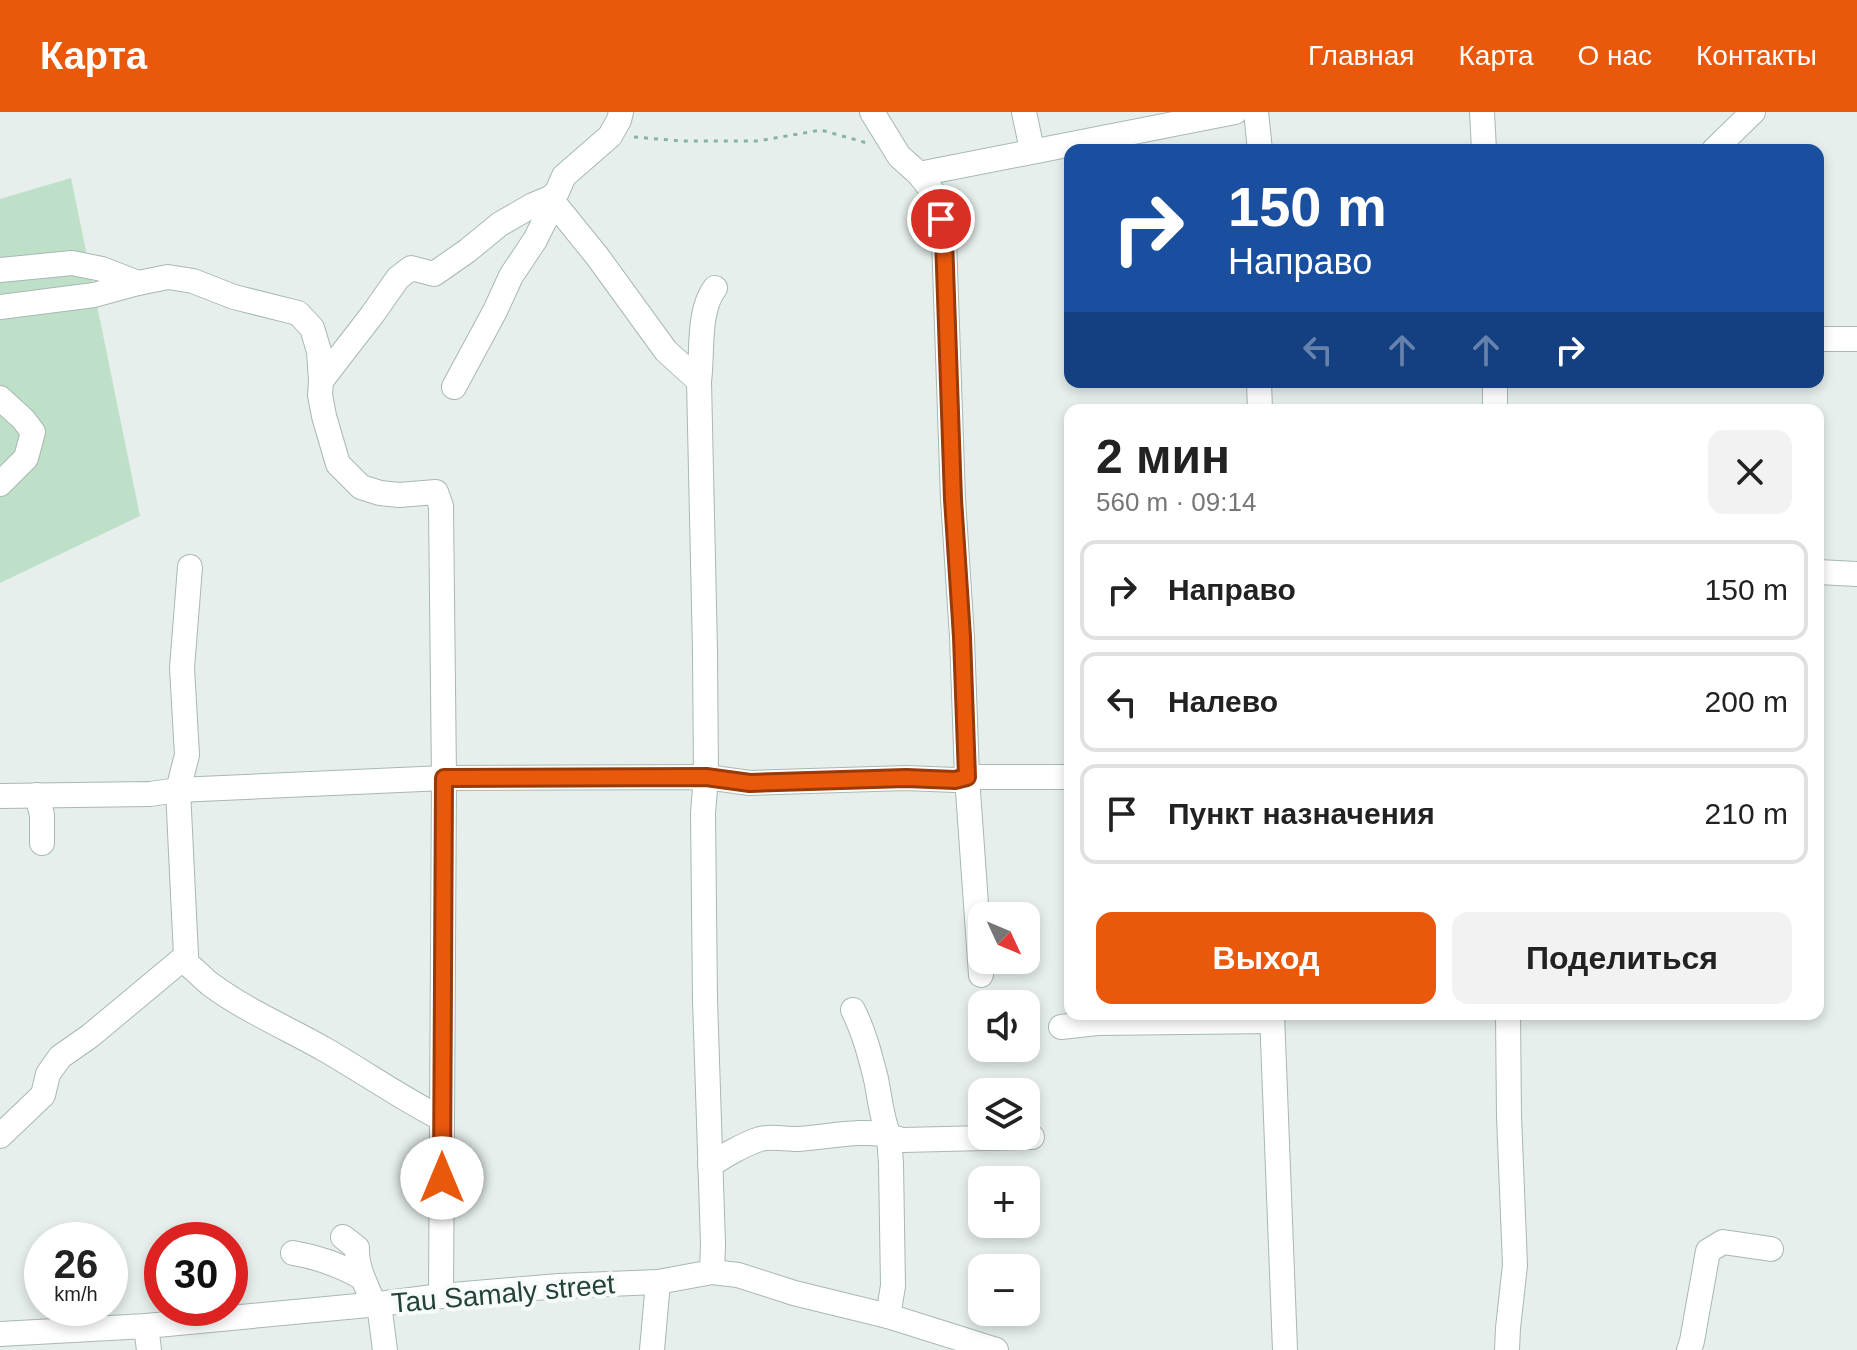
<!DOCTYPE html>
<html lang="ru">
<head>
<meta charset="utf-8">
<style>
  body { margin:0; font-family:Helvetica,sans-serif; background:#f2f2f2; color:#222; height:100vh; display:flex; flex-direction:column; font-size:30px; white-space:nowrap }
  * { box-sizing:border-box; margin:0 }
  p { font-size:26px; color:#767676 }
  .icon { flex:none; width:44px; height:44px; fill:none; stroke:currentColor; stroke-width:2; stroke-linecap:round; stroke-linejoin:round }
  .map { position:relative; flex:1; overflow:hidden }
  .sheet { position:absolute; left:1064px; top:292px; width:760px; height:616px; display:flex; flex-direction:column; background:#fff; border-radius:16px; box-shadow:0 4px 12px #0003 }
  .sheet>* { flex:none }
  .top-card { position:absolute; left:1064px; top:32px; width:760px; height:244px; border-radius:16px; box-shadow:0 4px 12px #0003; background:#1a4fa0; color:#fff; overflow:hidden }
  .needle { width:52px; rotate:134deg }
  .buttons { position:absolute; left:968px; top:790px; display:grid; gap:16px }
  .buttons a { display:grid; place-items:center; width:72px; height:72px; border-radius:16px; background:#fff; box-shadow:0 4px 12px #0003; font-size:40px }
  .speed { position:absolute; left:24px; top:1110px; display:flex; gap:16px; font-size:40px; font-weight:700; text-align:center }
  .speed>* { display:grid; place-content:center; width:104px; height:104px; border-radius:50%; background:#fff; box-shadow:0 4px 12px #0003; line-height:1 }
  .speed small { font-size:20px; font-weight:400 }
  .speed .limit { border:12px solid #d22; background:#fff; color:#111 }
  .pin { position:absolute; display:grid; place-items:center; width:68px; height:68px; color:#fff; margin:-34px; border:4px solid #fff; border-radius:50%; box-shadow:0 2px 8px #0007 }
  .me { position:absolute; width:88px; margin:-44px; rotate:0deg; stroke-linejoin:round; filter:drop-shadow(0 0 6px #0008) }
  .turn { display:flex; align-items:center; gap:28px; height:168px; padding:0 32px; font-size:36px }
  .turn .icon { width:104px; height:104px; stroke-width:2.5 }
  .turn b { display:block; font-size:56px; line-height:68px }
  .lanes { display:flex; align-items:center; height:76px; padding:0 32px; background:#0003; justify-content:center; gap:40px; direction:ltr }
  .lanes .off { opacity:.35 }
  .round { display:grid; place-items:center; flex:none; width:84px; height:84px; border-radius:16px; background:#f2f2f2 }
  .head { display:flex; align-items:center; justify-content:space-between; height:136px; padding:0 32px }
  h1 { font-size:48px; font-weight:600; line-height:60px }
  .primary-button { display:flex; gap:16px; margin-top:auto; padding:16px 32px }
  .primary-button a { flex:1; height:92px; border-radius:16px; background:#ea580c; color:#fff; font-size:32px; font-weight:600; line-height:92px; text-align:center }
  .primary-button a+a { background:#f2f2f2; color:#222 }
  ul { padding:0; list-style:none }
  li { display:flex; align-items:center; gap:24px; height:100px; margin:0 16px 12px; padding:0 16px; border:4px solid #e0e0e0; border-radius:16px }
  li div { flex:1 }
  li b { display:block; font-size:30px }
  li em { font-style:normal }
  header { display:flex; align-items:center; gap:48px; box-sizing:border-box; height:112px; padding:0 40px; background:#ea580c; color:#fff }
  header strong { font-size:38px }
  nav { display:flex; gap:44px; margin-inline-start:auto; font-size:28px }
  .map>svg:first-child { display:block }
  .green { fill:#bfe0c8 }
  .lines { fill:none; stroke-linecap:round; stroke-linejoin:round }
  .minor-casing { stroke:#a8b8b2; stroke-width:26 }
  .path { stroke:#86b3a5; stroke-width:3; stroke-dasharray:4 6; stroke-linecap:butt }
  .minor { stroke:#fff; stroke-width:24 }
  .route-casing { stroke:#983908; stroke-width:20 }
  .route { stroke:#ea580c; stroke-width:14 }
  .labels { text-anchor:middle; stroke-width:8; stroke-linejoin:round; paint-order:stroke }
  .street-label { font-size:28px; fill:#24423a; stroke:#f7fbf9 }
</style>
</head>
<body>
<header>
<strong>Карта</strong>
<nav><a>Главная</a><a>Карта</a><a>О нас</a><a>Контакты</a></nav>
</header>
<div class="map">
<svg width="1857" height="1238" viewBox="0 0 1857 1238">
  <rect width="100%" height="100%" fill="#e6efeb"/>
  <polygon class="green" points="71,66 140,404 0,471 0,87"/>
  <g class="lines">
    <g class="minor-casing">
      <g id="minor">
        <polyline points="872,0 899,44 919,62 938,87 944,127 953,387 962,525 967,665 981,863"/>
        <polyline points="1024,0 1032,38"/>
        <polyline points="1256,0 1260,38"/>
        <polyline points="1482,0 1484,38"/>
        <polyline points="1714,38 1753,0"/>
        <polyline points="919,62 1235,0"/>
        <polyline points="550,86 597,144 666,239 699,269"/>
        <polyline points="0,158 72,151 102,157 138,171"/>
        <polyline points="0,195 94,183 138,171 168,165 193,169 234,185 298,201 312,216 319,239 321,269"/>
        <polyline points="1818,227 1857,227"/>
        <polyline points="1259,270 1260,298"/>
        <polyline points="1495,270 1495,298"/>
        <polyline points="454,275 495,199 511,164 535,128 554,90"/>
        <polyline points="0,286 23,307 33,320 26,346 0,372"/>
        <polyline points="1818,460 1857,462"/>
        <polyline points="37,683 42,703 42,731"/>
        <polyline points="0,684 150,682 178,678 444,666 706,665 750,671 906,666 955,668 967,665 1070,665"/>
        <path d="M182 848C193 855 200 864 210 872 245 898 287 916 324 937 364 960 401 986 442 1007"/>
        <path d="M853 898C864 920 870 943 876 967 880 986 881 1005 889 1024L902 1028 1032 1025"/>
        <polyline points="1272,902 1285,1238"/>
        <polyline points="1061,915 1097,911 1272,909"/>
        <polyline points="0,1024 43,983 48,962 60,945 90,924 186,844 178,678 187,643 182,556 190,455"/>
        <path d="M710 1053C726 1043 742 1033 760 1027 771 1024 785 1027 797 1027 822 1026 867 1016 889 1024L891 1052 893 1174 888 1204"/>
        <path d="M343 1125 357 1136C356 1157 367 1173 374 1193"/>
        <path d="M293 1141C318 1145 338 1152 361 1165"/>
        <path d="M712 1160 713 1132 705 887 703 701 706 665 705 539 699 269C703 241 697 200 715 176"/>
        <polyline points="441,1184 444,666 441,394 436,380 399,383 380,381 361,375 338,352 324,304 320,283 321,269 372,203 398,166 411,156 434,162 467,139 500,112 533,93 550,86 557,80 564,64 610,24 619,8 621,0"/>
        <polyline points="379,1192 385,1238"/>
        <polyline points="146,1214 149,1238"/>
        <polyline points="0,1222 146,1214 379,1192 441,1184 559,1174 658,1170 712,1160 738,1163 794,1181 888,1204 996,1238"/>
        <polyline points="652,1238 658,1170"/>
        <polyline points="1507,1238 1508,1216 1515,1153 1509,1004 1508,902"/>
        <polyline points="1689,1238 1692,1229 1708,1139 1723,1130 1771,1137"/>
      </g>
    </g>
    <polyline class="path" points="634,25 682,29 758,29 821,18 867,31"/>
    <use href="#minor" class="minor"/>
  </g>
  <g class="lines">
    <g class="route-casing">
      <polyline id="route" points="442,1066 444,666 706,665 750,671 906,666 955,668 967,665 962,525 953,387 944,127 941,107"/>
    </g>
    <use href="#route" class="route"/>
  </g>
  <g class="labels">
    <g class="street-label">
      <text transform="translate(503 1181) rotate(-5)" y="10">Tau Samaly street</text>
    </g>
  </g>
</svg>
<div class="buttons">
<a><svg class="needle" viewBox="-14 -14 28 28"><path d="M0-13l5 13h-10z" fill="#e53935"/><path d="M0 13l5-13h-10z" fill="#767676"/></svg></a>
<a><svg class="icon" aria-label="sound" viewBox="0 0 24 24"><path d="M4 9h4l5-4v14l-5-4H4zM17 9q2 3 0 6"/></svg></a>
<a><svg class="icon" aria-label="layers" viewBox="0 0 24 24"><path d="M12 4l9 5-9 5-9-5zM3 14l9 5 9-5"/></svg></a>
<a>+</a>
<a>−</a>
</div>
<div class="speed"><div>26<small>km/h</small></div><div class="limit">30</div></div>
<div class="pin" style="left:941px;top:107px;background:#d93025"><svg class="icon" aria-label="arrive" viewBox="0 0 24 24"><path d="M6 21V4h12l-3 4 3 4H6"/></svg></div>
<svg class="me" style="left:442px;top:1066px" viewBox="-20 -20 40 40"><circle r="19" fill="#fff"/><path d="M0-13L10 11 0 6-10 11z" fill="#ea580c"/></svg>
<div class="top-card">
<div class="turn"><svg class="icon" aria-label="right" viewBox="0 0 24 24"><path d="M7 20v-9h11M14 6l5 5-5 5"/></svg><div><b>150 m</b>Направо</div></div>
<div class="lanes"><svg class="icon off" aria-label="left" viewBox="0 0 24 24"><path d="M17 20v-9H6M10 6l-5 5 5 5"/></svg><svg class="icon off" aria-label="ahead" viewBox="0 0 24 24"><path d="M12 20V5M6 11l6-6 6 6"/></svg><svg class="icon off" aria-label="ahead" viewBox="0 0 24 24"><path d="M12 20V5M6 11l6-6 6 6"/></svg><svg class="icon" aria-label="right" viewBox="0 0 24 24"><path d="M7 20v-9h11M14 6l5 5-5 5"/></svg></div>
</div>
<section class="sheet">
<div class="head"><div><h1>2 мин</h1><p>560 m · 09:14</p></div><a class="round"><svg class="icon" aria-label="close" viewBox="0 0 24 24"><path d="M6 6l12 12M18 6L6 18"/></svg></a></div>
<ul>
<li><svg class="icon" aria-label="right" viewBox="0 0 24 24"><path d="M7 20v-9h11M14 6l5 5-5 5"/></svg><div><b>Направо</b></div><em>150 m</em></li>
<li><svg class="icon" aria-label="left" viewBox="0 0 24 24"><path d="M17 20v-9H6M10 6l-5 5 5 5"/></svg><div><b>Налево</b></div><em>200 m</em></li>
<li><svg class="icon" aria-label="arrive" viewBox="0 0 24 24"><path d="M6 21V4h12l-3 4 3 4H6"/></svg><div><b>Пункт назначения</b></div><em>210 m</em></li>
</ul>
<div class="primary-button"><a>Выход</a><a>Поделиться</a></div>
</section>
</div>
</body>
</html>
